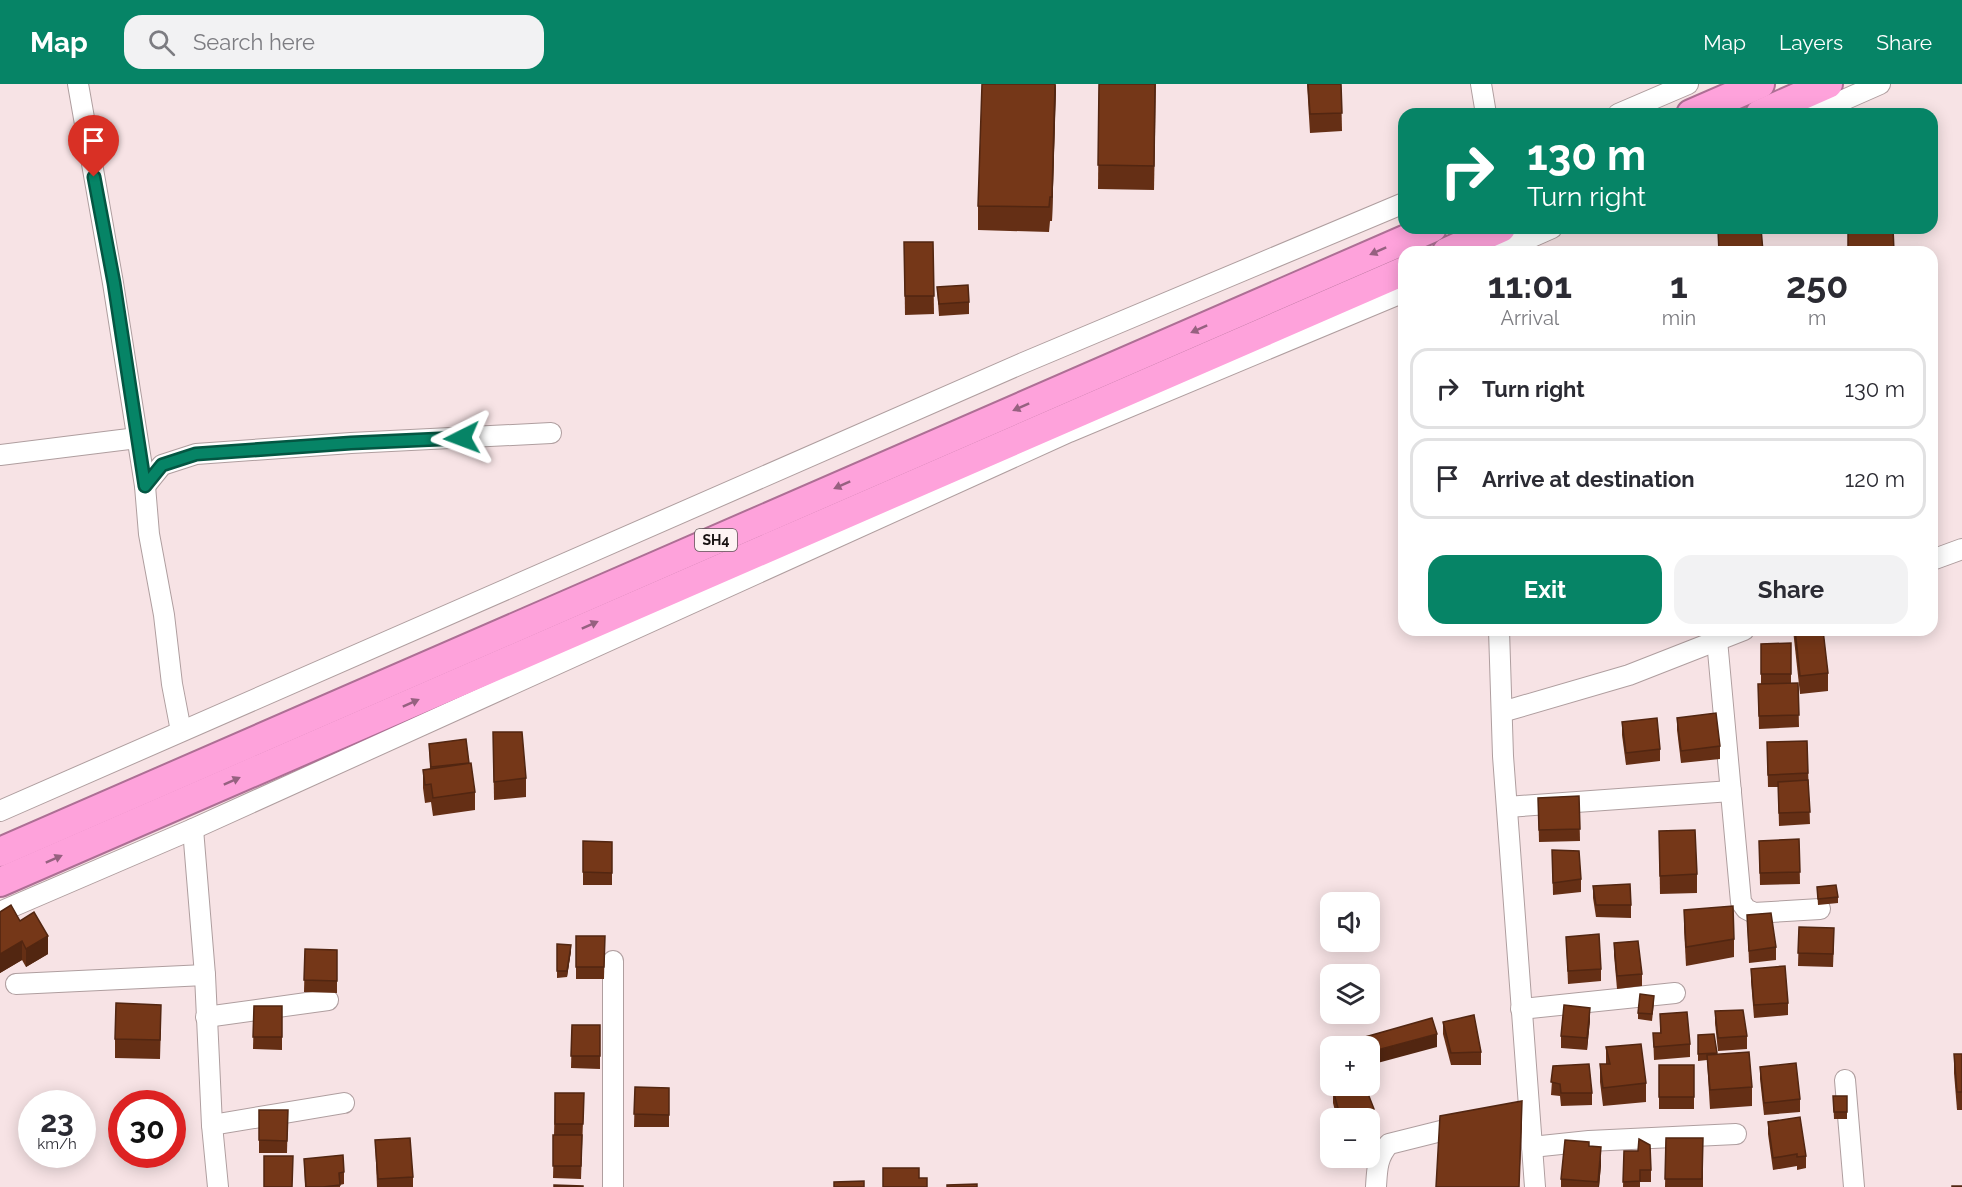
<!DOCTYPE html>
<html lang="en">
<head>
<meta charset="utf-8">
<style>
  body { margin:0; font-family:Raleway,sans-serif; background:#f2f2f3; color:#2b2b33; height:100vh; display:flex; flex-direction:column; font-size:22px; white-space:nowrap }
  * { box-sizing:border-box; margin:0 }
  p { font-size:20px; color:#7c7c81 }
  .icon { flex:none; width:33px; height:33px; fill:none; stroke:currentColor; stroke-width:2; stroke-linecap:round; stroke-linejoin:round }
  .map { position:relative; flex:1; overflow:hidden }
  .drawer { position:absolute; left:1398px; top:162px; width:540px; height:390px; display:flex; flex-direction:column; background:#fff; border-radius:18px; box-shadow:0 3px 15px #0003 }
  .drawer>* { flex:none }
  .top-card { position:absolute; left:1398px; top:24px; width:540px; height:126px; border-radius:18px; box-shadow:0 3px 15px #0003; background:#068466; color:#fff; overflow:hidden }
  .controls { position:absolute; left:1320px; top:808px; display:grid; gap:12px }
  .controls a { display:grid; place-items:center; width:60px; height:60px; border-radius:12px; background:#fff; box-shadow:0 3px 15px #0003; font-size:30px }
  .speed { position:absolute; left:18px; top:1006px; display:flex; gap:12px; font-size:30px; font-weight:700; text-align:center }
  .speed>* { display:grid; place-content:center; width:78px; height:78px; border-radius:50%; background:#fff; box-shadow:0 3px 15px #0003; line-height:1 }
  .speed small { font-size:15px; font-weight:400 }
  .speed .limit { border:9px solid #d22; background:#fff; color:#111 }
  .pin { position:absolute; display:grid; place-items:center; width:51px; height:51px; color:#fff; margin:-62px -26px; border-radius:50% 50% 50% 0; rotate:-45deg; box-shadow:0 0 6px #0007 }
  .pin .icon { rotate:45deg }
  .me { position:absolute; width:66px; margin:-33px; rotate:267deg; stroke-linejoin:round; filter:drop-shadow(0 0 4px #0008) }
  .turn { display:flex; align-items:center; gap:21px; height:126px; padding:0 30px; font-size:27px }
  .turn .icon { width:78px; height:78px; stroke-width:2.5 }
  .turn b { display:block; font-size:42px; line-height:51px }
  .eta { display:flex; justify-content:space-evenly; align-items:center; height:102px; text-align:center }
  .eta b { font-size:36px; font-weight:700; line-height:42px }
  .button { display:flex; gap:12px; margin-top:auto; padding:12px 30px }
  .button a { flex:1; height:69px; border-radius:18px; background:#068466; color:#fff; font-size:24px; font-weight:700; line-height:69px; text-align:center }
  .button a+a { background:#f2f2f3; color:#2b2b33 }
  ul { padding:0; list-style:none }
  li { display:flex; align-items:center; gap:18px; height:81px; margin:0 12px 9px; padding:0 18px; border:3px solid #e1e1e2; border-radius:18px }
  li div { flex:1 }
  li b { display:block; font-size:22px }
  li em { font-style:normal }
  header { display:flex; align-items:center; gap:36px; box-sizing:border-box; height:84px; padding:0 30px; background:#068466; color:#fff }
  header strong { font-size:28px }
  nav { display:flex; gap:33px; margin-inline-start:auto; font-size:21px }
  .search { width:420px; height:54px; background:#f2f2f3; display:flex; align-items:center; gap:15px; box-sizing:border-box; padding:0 21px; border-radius:18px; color:#7c7c81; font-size:22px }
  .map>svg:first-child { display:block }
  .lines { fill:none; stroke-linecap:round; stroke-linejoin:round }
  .minor-casing { stroke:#af9e9f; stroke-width:22 }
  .highway-casing { stroke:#ad6f94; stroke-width:32 }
  .minor { stroke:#fff; stroke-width:20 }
  .highway { stroke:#fea2db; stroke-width:28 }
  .wall { fill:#652f15 }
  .shaded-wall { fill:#522611 }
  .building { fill:#753718; stroke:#522611; stroke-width:1.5 }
  .oneway { fill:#966180 }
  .route-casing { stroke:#045642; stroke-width:15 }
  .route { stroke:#068466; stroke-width:10 }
  .labels { text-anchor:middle; stroke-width:6; stroke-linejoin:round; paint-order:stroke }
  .shield { fill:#fef3f3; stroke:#5c5555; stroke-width:1.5 }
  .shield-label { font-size:14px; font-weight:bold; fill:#171111 }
</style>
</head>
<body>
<header>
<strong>Map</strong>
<div class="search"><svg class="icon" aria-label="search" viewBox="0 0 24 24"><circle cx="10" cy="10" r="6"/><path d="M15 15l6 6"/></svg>Search here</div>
<nav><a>Map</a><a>Layers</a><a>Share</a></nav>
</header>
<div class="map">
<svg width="1962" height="1103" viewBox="0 0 1962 1103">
  <rect width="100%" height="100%" fill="#f7e3e5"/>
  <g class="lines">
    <g class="minor-casing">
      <g id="minor">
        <polyline points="78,0 113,199 145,402 149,450 164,531 172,600 181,647"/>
        <polyline points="1481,0 1486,30"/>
        <polyline points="1618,30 1688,0"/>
        <polyline points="1812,30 1880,0"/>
        <polyline points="1498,168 1552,144"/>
        <polyline points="0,371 137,354"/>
        <polyline points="145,402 162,381 196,370 351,359 551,349"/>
        <polyline points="1932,476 1962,465"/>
        <polyline points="1499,546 1503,672 1535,1103"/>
        <polyline points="1717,556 1741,818 1746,825 1754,829 1820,825"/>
        <polyline points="1502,628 1629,591 1744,546"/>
        <polyline points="1507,723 1731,707"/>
        <polyline points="0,727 1023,279 1404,119"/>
        <polyline points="193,745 205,891 212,1041 218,1103"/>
        <polyline points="0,828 193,745 1069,348 1404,208"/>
        <polyline points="16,900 205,891"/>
        <polyline points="1521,925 1675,909"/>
        <polyline points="206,933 328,916"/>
        <polyline points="1845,996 1854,1103"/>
        <polyline points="212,1041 344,1019"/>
        <polyline points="1532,1063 1589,1057 1736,1050"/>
        <polyline points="613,1103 613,877"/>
        <path d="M1376 1103C1377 1086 1377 1073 1389 1060L1465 1041"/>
      </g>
    </g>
    <g class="highway-casing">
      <g id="highway">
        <polyline points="1691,30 1760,0"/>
        <polyline points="1760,30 1828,0"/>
        <polyline points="1447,168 1501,144"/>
        <polyline points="0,768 1432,144"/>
        <polyline points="0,798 1404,187"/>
      </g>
    </g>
    <use href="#minor" class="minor"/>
    <use href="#highway" class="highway"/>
  </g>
  <g class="wall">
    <polygon points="1056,0 1052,137 1050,137 1049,148 978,146 978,122"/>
    <polygon points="1099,0 1156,0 1154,106 1098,105"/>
    <polygon points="1307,0 1341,0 1342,47 1310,49"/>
    <polygon points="904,158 933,158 934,230 905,231"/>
    <polygon points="937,203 969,218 969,230 939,232"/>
    <polygon points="1793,546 1823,546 1828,589 1828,607 1800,610"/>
    <polygon points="1791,559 1791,599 1798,599 1799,643 1759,645 1758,600 1761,600 1761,560"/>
    <polygon points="1677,634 1720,662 1720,675 1681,679 1677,646"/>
    <polygon points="1622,638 1660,665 1660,677 1626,681 1622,651"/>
    <polygon points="493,648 526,694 526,713 494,716"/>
    <polygon points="1807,657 1810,740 1779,742 1778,703 1768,703 1767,658"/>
    <polygon points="429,660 469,679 475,708 475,726 433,732 431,718 425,719 423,704 423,686 430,685"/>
    <polygon points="1579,712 1580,757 1539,758 1538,714"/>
    <polygon points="1659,747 1697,790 1697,809 1660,810"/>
    <polygon points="1799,755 1800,800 1760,801 1759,757"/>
    <polygon points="583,757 612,758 612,801 583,801"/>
    <polygon points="1552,766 1581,795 1581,808 1553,811"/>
    <polygon points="1593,802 1631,821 1631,834 1596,833 1593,814"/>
    <polygon points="1817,803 1838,813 1838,819 1818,821"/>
    <polygon points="1684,826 1734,855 1734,873 1686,882 1684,844"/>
    <polygon points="0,828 20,837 48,870 26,883 22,876 0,889"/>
    <polygon points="1747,831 1776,863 1776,876 1749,879"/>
    <polygon points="1799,843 1834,856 1833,883 1798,882"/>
    <polygon points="576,852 605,852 604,895 576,895"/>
    <polygon points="1566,853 1601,885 1601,897 1568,900"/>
    <polygon points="1614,859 1642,890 1642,902 1617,905 1614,871"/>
    <polygon points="557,860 571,867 567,893 557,894"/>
    <polygon points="305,865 337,866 337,909 304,908"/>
    <polygon points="1751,885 1788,919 1788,931 1754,934 1751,897"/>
    <polygon points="1654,918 1652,937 1638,935 1638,929"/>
    <polygon points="254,922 282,922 282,966 253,965"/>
    <polygon points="1715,927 1747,952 1747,965 1718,967 1715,939"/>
    <polygon points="1660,930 1690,960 1690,973 1654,976 1653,949 1660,949"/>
    <polygon points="1590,936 1587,966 1561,964 1561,952"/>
    <polygon points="1443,938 1481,968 1481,981 1451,981 1443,950"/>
    <polygon points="161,939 160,975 115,974 115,955"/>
    <polygon points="572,941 600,941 600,985 571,984"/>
    <polygon points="1714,950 1717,970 1752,1003 1752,1022 1710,1025 1707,976 1698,977 1698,951"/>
    <polygon points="1358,955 1437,963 1358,963"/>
    <polygon points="1606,963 1646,999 1646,1018 1603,1022 1600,998 1600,980 1606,980"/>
    <polygon points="1954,970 1962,970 1962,1026 1957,1026 1954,989"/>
    <rect x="1659" y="981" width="35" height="44"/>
    <polygon points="1553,982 1592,1009 1592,1021 1561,1022 1560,1012 1551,1011"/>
    <polygon points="1760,983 1800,1015 1800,1028 1764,1031 1760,995"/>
    <polygon points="635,1003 669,1004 669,1043 634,1043"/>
    <polygon points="1333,1006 1374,1037 1370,1035 1337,1035 1333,1019"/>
    <polygon points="555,1009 584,1009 581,1095 553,1094"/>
    <polygon points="1833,1012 1847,1012 1847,1035 1834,1035"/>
    <polygon points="259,1026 288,1026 287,1069 259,1069"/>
    <polygon points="1768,1038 1806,1072 1806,1084 1797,1086 1797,1082 1773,1086 1768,1050"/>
    <polygon points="1666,1054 1703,1054 1703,1103 1665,1103"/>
    <polygon points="375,1056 413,1093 413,1103 377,1103"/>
    <polygon points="1589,1062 1601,1081 1599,1103 1561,1103 1561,1095"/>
    <polygon points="1624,1067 1651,1086 1651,1098 1640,1098 1640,1103 1623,1103"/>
    <polygon points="304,1075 344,1088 344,1100 340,1101 340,1103 305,1103"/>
  </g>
  <g class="shaded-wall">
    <polygon points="1055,0 1056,6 1052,137 1052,113"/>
    <polygon points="48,852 48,870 26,883 26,865"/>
    <polygon points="22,857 22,876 0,889 0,870"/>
    <polygon points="571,861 571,867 567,893 567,887"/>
    <polygon points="1590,924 1590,936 1587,966 1587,954"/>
    <polygon points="1437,950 1437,963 1370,981 1370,968"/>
    <polygon points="1522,1017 1522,1041 1519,1103"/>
    <polygon points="175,1024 175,1036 172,1070 172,1057"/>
    <polygon points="1374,1025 1374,1037 1370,1039 1370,1035 1350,1035"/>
    <polygon points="1601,1063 1601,1081 1599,1103 1598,1103"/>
  </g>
  <g class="building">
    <polygon points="982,0 1055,0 1052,113 1050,113 1049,123 978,122"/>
    <polygon points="1099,0 1155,0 1154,82 1098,81"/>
    <polygon points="1308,0 1341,0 1342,29 1310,30"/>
    <polygon points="1751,144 1761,144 1763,168 1719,168 1718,146"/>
    <polygon points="1848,144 1893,144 1894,168 1848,168"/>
    <polygon points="904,158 933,158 934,212 905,212"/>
    <polygon points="968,201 969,218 939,220 937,203"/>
    <polygon points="1795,546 1823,546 1828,589 1800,592"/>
    <polygon points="1791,559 1791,590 1761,590 1761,560"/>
    <polygon points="1798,599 1799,631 1759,632 1758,600"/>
    <polygon points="1716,629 1720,662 1681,667 1677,634"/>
    <polygon points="1657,634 1660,665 1626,669 1622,638"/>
    <polygon points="493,648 522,648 526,694 494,698"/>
    <polygon points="466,655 469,679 431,683 429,660"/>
    <polygon points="1807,657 1808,689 1768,691 1767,658"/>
    <polygon points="471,679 475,708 433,714 431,700 425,701 423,686"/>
    <polygon points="1808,696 1810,728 1779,729 1778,698"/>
    <polygon points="1579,712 1580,745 1539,746 1538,714"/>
    <polygon points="1695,746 1697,790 1660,792 1659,747"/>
    <polygon points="1799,755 1800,788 1760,789 1759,757"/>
    <polygon points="583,757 612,758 612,789 583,788"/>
    <polygon points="1552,766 1579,767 1581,795 1553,799"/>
    <polygon points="1630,800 1631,821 1596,821 1593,802"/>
    <polygon points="1836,801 1838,813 1818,815 1817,803"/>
    <polygon points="11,821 20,837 34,828 48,852 26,865 22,857 0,870 0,828"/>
    <polygon points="1733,822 1734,855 1686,863 1684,826"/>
    <polygon points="1771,829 1776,863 1749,867 1747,831"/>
    <polygon points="1799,843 1834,844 1833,870 1798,869"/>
    <polygon points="1599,850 1601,885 1568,887 1566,853"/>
    <polygon points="576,852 605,852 604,883 576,883"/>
    <polygon points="1638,857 1642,890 1617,892 1614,859"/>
    <polygon points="557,860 571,861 567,887 557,887"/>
    <polygon points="305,865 337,866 337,897 304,896"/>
    <polygon points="1785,882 1788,919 1754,921 1751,885"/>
    <polygon points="1640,910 1654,912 1652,930 1638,929"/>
    <polygon points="116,919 161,921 160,956 115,955"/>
    <polygon points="1564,921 1590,924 1587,954 1561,952"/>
    <polygon points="254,922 282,922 282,953 253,953"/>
    <polygon points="1743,926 1747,952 1718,954 1715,927"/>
    <polygon points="1687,928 1690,960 1654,963 1653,949 1661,949 1660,930"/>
    <polygon points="1474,931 1481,968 1451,969 1443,938"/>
    <polygon points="1432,934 1437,950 1370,968 1370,963 1363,963 1358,955"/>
    <polygon points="572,941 600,941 600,972 571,972"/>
    <polygon points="1714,950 1717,969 1698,970 1698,951"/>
    <polygon points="1641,960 1646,999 1603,1004 1600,980 1610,980 1606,963"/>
    <polygon points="1749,968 1752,1003 1710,1006 1707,971"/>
    <polygon points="1954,970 1962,970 1962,1008 1957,1008"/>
    <polygon points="1796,979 1800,1015 1764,1019 1760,983"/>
    <polygon points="1589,980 1592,1009 1561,1009 1560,1000 1551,998 1553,982"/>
    <rect x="1659" y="981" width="35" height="32"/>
    <polygon points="1344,1002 1365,1002 1374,1025 1350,1035 1341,1035 1333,1006"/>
    <polygon points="635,1003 669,1004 669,1031 634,1030"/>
    <polygon points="555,1009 584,1009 583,1040 555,1040"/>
    <polygon points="1833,1012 1847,1012 1847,1028 1834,1028"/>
    <polygon points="1522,1017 1519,1103 1436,1103 1440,1032"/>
    <polygon points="172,1024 175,1024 172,1057"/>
    <polygon points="259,1026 288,1026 287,1057 259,1056"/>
    <polygon points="1800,1033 1806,1072 1797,1073 1797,1070 1773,1074 1768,1038"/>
    <polygon points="553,1051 582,1051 581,1082 553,1082"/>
    <polygon points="410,1054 413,1093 378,1095 375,1056"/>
    <polygon points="1666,1054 1703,1054 1702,1095 1665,1095"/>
    <polygon points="1639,1055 1650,1061 1651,1086 1640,1086 1640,1097 1623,1098 1624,1067 1638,1067"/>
    <polygon points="1565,1056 1589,1058 1589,1062 1601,1063 1598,1098 1561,1095"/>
    <polygon points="343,1071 344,1088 339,1089 340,1101 323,1103 306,1103 304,1075"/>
    <polygon points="264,1072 293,1072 292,1103 264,1103"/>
    <polygon points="883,1084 919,1084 919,1094 927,1094 927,1103 883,1103"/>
    <polygon points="864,1097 864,1103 834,1103 834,1098"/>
    <polygon points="977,1100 977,1103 947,1103 947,1101"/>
    <polygon points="554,1101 583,1102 583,1103 554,1103"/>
    <rect x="1952" y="1102" width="10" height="1"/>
  </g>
  <defs><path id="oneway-solid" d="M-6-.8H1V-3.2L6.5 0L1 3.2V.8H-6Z" transform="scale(1.5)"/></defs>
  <g class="oneway">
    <use href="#oneway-solid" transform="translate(1378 167) rotate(156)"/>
    <use href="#oneway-solid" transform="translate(1199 245) rotate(156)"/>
    <use href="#oneway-solid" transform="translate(1021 323) rotate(156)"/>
    <use href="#oneway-solid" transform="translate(842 401) rotate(156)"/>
    <use href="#oneway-solid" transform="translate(590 541) rotate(-24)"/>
    <use href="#oneway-solid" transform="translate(411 619) rotate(-24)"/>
    <use href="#oneway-solid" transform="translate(232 697) rotate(-24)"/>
    <use href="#oneway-solid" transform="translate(54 775) rotate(-24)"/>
  </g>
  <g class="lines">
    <g class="route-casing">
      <polyline id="route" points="94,93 114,199 145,402 162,381 196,370 351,359 462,354"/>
    </g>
    <use href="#route" class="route"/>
  </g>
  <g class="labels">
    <rect class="shield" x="695" y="445" width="42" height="22" rx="4.5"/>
    <g class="shield-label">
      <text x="716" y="461">SH4</text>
    </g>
  </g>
</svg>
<div class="controls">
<a><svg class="icon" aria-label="sound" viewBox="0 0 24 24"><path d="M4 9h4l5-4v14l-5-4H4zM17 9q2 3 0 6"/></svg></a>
<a><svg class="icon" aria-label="layers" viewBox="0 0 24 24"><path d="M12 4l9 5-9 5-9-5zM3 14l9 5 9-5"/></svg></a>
<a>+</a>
<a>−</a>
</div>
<div class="speed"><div>23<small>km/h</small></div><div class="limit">30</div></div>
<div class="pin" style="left:94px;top:93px;background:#d93025"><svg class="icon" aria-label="arrive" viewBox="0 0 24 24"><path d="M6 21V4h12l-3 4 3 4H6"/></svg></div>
<svg class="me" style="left:462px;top:354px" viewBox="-20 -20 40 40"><path d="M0-17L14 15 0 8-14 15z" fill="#068466" stroke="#fff" stroke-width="4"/></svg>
<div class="top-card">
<div class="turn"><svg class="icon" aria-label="right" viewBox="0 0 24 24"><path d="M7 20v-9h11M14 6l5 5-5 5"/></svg><div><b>130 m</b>Turn right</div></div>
</div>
<section class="drawer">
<div class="eta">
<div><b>11:01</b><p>Arrival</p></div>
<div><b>1</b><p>min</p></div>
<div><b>250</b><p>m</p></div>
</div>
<ul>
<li><svg class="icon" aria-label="right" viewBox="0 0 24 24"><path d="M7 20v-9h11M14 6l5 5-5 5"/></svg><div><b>Turn right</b></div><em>130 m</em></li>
<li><svg class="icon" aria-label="arrive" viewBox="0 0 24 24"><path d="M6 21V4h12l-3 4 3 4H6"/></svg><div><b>Arrive at destination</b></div><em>120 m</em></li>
</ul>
<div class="button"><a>Exit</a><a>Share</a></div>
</section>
</div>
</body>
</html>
